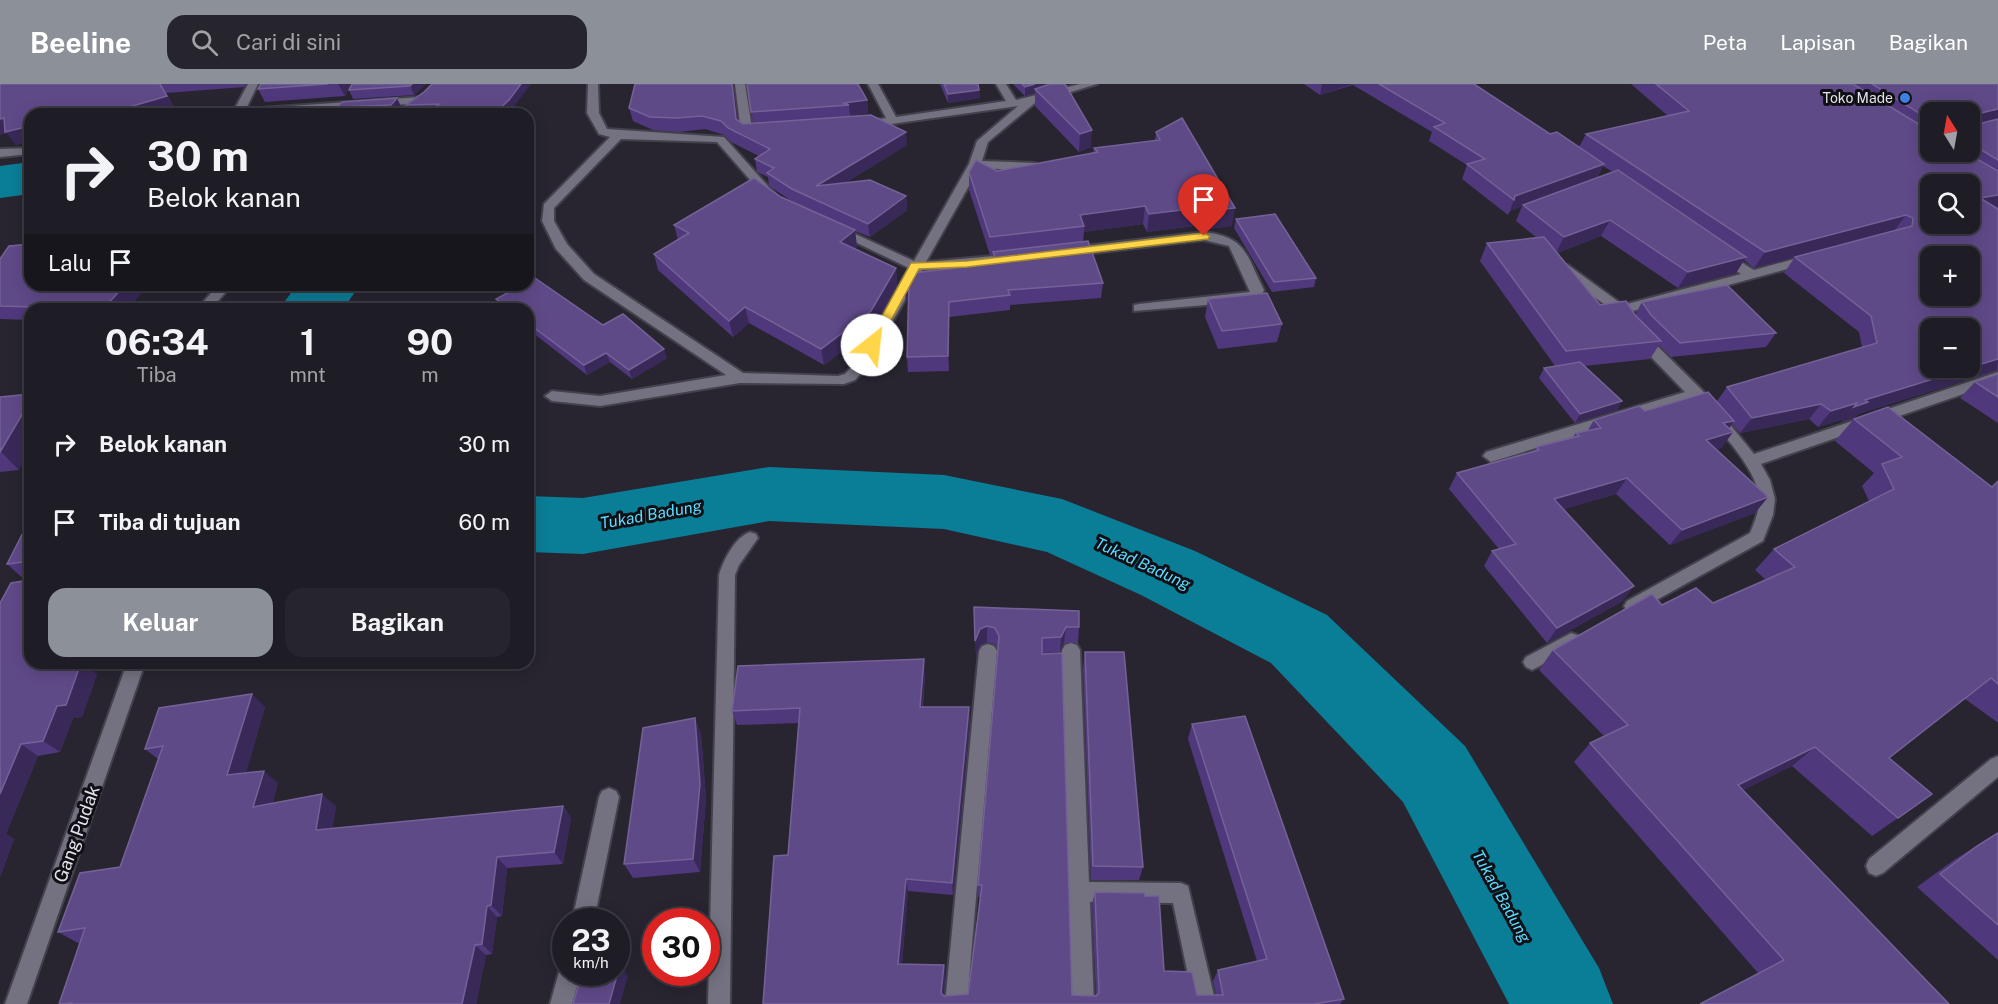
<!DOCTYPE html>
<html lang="id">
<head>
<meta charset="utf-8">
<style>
  body { margin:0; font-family:"Public Sans",sans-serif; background:#26252d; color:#f1f3f6; height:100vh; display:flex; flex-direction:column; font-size:22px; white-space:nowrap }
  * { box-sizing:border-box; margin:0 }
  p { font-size:20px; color:#a1a1a7 }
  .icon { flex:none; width:33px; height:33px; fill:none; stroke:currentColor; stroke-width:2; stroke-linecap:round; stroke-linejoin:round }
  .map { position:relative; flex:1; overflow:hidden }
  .panel { position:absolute; left:24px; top:219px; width:510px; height:366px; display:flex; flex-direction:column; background:#1e1c25; border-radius:18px; box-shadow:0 3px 15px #0003,0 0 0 2px #3c3a42 }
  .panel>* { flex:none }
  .banner { position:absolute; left:24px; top:24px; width:510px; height:183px; border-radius:18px; box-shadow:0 3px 15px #0003,0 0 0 2px #3c3a42; background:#1e1c25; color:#f1f3f6; overflow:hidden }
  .needle { width:39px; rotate:349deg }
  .tools { position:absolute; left:1920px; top:18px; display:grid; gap:12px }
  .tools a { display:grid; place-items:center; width:60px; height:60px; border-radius:12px; background:#1e1c25; box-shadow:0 3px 15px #0003,0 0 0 2px #3c3a42; font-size:30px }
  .speed { position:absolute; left:552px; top:824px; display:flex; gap:12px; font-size:30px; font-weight:700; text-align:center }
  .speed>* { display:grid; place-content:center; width:78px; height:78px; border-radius:50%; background:#1e1c25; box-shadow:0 3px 15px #0003,0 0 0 2px #3c3a42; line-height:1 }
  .speed small { font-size:15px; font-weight:400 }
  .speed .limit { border:9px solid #d22; background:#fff; color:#111 }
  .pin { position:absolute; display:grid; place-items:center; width:51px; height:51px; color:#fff; margin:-62px -26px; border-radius:50% 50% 50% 0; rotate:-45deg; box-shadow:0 0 6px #0007 }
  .pin .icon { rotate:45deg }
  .me { position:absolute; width:66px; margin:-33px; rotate:29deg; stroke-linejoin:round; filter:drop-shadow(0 0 4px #0008) }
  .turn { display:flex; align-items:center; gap:21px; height:126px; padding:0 24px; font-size:27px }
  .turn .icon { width:78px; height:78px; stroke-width:2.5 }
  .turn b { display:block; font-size:42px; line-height:51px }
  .then { display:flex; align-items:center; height:57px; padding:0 24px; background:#0003; gap:12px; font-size:22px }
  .eta { display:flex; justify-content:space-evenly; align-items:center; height:102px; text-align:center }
  .eta b { font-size:36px; font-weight:700; line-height:42px }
  .action { display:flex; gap:12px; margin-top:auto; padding:12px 24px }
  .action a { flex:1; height:69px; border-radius:18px; background:#8c9099; color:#fff; font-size:24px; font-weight:700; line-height:69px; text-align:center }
  .action a+a { background:#26252d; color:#f1f3f6 }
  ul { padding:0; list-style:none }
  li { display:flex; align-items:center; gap:18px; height:78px; padding:0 24px }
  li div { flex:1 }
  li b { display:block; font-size:22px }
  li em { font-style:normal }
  header { display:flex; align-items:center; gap:36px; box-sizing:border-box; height:84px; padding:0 30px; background:#8c9099; color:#fff }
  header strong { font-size:28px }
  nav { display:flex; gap:33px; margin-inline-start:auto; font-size:21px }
  .search { width:420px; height:54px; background:#26252d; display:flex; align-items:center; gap:15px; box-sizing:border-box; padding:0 21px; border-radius:18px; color:#a1a1a7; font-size:22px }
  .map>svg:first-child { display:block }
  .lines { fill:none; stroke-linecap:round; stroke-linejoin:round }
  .river { fill:#0a7e97; fill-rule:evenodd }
  .minor-casing { stroke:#43414b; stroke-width:4 }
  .minor { fill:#747180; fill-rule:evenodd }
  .wall { fill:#4f387c; fill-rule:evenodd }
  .shaded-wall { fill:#392959 }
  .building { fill:#5f4a88; stroke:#746297; stroke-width:1.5; fill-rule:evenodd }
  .route { fill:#ffd54a; stroke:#a68a30; stroke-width:1.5 }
  .shop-dot { fill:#3f7fe0; stroke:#100f15; stroke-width:2 }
  .labels { text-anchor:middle; stroke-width:6; stroke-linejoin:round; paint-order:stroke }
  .far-poi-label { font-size:14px; fill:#e3e1ea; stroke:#100f15; text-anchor:end }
  .water-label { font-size:16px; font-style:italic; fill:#5bdbfd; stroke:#100f15 }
  .near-street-label { font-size:18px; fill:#e3e1ea; stroke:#100f15 }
</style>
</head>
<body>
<header>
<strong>Beeline</strong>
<div class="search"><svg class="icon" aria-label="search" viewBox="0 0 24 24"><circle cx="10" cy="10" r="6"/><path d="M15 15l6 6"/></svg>Cari di sini</div>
<nav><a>Peta</a><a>Lapisan</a><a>Bagikan</a></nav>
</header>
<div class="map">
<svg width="1998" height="920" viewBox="0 0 1998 920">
  <rect width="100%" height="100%" fill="#282531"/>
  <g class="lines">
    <g class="river">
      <polygon points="30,78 30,110 0,114 0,82"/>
      <polygon points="297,201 360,201 343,225 279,225"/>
      <polygon points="769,383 944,391 1062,415 1195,467 1327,531 1465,662 1599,884 1613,920 1509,920 1403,718 1271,579 1141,511 1047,468 944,445 769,437 583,470 528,468 528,412 583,414"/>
    </g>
    <g class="minor-casing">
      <g id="minor">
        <polygon points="248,0 258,0 246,25 421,13 427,16 421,19 276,30 224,30 234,26"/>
        <polygon points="588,0 598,0 599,29 607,45 724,53 775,110 769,114 765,113 717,58 621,55 554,124 554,137 567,160 594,190 743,289 838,292 845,290 856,278 909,184 830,146 832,143 840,143 914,177 969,80 977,57 1018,22 863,44 857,41 859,39 886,34 868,0 878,0 896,33 1006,17 996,0 1006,0 1016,16 1080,0 1097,0 1035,19 988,58 982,77 1035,79 1041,83 1035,87 979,84 926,178 1016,170 1022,174 1021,177 967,184 922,186 866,284 855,296 844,300 740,299 600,322 552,317 545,312 552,307 600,312 726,291 584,196 556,165 542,137 544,120 610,53 599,50 587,29"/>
        <polygon points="735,0 745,0 752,44 763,45 763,49 747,51 741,48"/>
        <polygon points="30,64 30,70 0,73 0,65"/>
        <path d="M1204 148C1247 153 1246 171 1264 206L1260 214 1242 218 1134 227V221L1139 220 1250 208 1229 162 1204 156 1068 172 1062 168 1068 164Z"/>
        <path d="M1721 166 1754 186 1812 170 1818 174 1817 177 1629 228 1641 246 1702 306 1754 370 1998 288V298L1761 380 1770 396 1775 415 1773 431 1763 457 1633 529 1627 527 1624 522 1627 517 1750 449C1755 437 1760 425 1759 413 1757 383 1712 338 1693 316L1491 378 1483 372 1486 368 1685 308 1626 247 1615 228 1558 187V181H1568L1623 221 1741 190 1716 173 1715 170Z"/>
        <polygon points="218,201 232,201 211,225 197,225"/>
        <path d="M750 448 756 450 758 454 739 481 735 491 730 920H708L719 491C723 477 735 453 750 448Z"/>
        <polygon points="1571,549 1577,551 1580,556 1577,561 1538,583 1532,586 1526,583 1523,578 1526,573"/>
        <polygon points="1071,559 1077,561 1080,566 1089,798 1181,799 1188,802 1216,920 1194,920 1173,819 1090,818 1094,920 1072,920 1062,566 1065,561"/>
        <polygon points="988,560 994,562 997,567 967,920 945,920 979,567 982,562"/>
        <polygon points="127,579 145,579 27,920 5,920"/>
        <polygon points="1998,672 1998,693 1883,789 1876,792 1869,789 1866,782 1869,775 1991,675"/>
        <polygon points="609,704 616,707 619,713 594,837 572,837 599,713 602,707"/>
        <polygon points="566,879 566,888 581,888 572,920 550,920 559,888"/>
      </g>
    </g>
    <use href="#minor" class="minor"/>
  </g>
  <g class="wall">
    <polygon points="0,0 246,0 244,3 166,9 175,25 30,30 30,57 16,61 7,49"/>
    <polygon points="259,0 350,0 345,12 265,18 258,5 260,2"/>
    <polygon points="352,0 426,0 414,11 353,15 349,6"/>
    <polygon points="635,0 733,0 737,36 743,40 753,39 747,0 867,16 868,29 850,32 850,33 907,61 845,99 906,112 907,126 870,153 855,147 857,163 854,165 896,184 897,201 873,244 824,281 749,239 733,253 658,186 654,170 678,156 674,141 781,113 793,118 769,102 768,93 757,88 755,75 759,72 731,58 724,51 705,45 679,48 653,46 633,37 629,24"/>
    <polygon points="940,0 978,0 980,14 948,19"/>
    <polygon points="1013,0 1065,0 1091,63 1079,68 1035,22 1035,9 1025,12"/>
    <path d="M1304 0H1474L1550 50 1579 63 1586 50 1668 32 1631 0H1998V286L1858 330 1855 334 1841 338 1844 335 1818 343 1809 335 1740 349 1732 340 1729 344 1733 348 1721 364 1716 365 1768 413 1755 429 1670 461 1616 410 1564 425 1623 517 1547 559 1484 482 1492 467 1499 465 1449 405 1457 389 1534 368 1536 363 1573 353 1576 349 1588 346 1594 336 1645 327 1717 317 1727 303 1862 263 1859 248 1784 189 1795 173 1895 147 1754 184 1744 176 1736 189 1678 204 1601 152 1557 169 1600 221 1635 231 1642 218 1776 249 1766 263 1671 273 1659 261 1650 275 1584 282 1622 317 1617 326 1575 339 1539 294 1544 284 1555 282 1480 177 1487 159 1537 154 1516 137 1522 122 1510 127 1508 131 1462 95 1467 81 1429 57 1432 48 1353 1 1320 11ZM1930 28H1970V68H1930ZM1603 82 1613 88 1597 94Z"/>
    <polygon points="424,8 512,25 410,30 406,21"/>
    <polygon points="397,14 401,23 395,30 342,30 338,23"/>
    <polygon points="1156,48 1232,142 1198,146 1195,142 1147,148 1143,140 1084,148 1083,158 1103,199 1101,214 1010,221 1010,226 949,233 949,287 908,288 907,273 908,216 906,218 905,203 993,180 993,171 990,171 969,106 969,88 997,87 1093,69 1094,64 1155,56"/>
    <polygon points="1236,135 1316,194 1314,203 1272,208 1234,144"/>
    <polygon points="0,175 148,201 127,225 30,225 30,236 0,235"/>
    <polygon points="496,215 603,241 667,274 632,295 610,278 587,291 528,245 528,225 501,225"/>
    <polygon points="1208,215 1282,240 1277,258 1218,265 1205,233"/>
    <polygon points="1998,290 1998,339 1960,314 1975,298"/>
    <polygon points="0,313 19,386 0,388"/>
    <polygon points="1854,335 1992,403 1998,397 1998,638 1997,638 1965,615 1889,674 1898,734 1872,752 1792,682 1743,706 1949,920 1758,889 1574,678 1590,659 1604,652 1539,586 1553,566 1662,521 1713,519 1766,496 1755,486 1774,465 1869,417 1862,402 1874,389 1835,357"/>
    <polygon points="30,435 30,579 63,580 97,590 82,633 73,634 60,668 38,672 6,750 14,755 0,793 0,519 26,497 7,480"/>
    <polygon points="974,523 1079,543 1078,559 1064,559 1060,568 1042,569 1072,911 1096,912 1092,820 1095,808 1164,887 1197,911 1216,911 1213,897 1218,886 1257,877 1188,655 1192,640 1344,915 1340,920 763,920 788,771 799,639 737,641 732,627 925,591 923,623 970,638 953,811 908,807 902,880 944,881 945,892 944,912 968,910 980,813 978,813 978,801 998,565 995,560 987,558 980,561 976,572"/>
    <polygon points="1085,568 1143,783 1139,796 1091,796 1083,585"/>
    <polygon points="265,623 246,689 278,699 272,720 336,722 332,744 563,722 571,734 563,780 507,784 502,832 497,833 492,870 486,871 476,920 59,920 80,858 78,859 58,848 120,783 158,675 145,665"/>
    <polygon points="701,649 706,715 700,788 633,794 624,780"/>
    <polygon points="1998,748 1998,876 1917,803 1954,776"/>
  </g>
  <g class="shaded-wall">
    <polygon points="160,0 175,25 159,30 105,30"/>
    <polygon points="338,0 350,0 345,12"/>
    <polygon points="412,0 426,0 414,11 410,2"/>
    <polygon points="521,0 531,0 512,25 507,30 494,30"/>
    <polygon points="732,0 733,0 739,48 736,35"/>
    <polygon points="1035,0 1057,0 1035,5 1035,9 1025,12 1025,3"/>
    <polygon points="1322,0 1353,0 1320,11"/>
    <polygon points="979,6 980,14 948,19 948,10"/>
    <polygon points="397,14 401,23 395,30 391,21"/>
    <polygon points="867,16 868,29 850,32 849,21 844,19"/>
    <polygon points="1998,25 1998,37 1970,44 1981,29"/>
    <polygon points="4,34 30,42 30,57 16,61 7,49 0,51 0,35"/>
    <polygon points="1092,46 1091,63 1079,68 1080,50"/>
    <polygon points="906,48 907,61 818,116 816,102"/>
    <polygon points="1604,80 1597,94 1510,127 1515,112"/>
    <polygon points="1998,111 1998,125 1980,114"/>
    <polygon points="906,112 907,126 870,153 868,140"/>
    <polygon points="1145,122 1143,140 1084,148 1084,142 1080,131"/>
    <polygon points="1198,124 1195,142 1147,148 1149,130"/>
    <polygon points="1235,124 1232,142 1198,146 1201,128"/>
    <polygon points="1906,131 1894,147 1754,184 1765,168"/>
    <polygon points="1610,136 1601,152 1556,169 1564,153"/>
    <polygon points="855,146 857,163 842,174 840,158"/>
    <polygon points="1746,173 1736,189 1678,204 1688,188"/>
    <polygon points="896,184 897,201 873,244 824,281 821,265"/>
    <polygon points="909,200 910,215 906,218 905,203"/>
    <polygon points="125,201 148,201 127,225 103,225"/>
    <polygon points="949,218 949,287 948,272"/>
    <polygon points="745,223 749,239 733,253 729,237"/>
    <polygon points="664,265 667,274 632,295 629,286"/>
    <polygon points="606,269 610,278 587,291 584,281"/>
    <polygon points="1998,275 1997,286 1858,330 1855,334 1841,338 1854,323 1865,316"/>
    <polygon points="30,317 30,366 19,386 1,368"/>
    <polygon points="1622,317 1617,326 1575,339 1580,330"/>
    <polygon points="1857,319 1844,335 1818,343 1831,327"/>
    <polygon points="1821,320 1809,335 1740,349 1752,334"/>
    <polygon points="1734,337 1725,350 1733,348 1721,364 1695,372 1706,356 1723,339"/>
    <polygon points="1627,394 1616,410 1545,431 1554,415"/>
    <polygon points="1768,413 1755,429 1670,461 1682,446"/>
    <polygon points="1634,502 1623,517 1547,559 1557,544"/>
    <polygon points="987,542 987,558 980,561 976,572 975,557 980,545"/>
    <polygon points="1066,543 1064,559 1060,568 1061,553"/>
    <polygon points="924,575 925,591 921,638 920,623"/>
    <polygon points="43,579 64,579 56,596 40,584"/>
    <polygon points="81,579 84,579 97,590 82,633 73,634 60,668 43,657 57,622"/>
    <polygon points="252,610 265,623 242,703 227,691"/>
    <polygon points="969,623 970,638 953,811 952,799"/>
    <polygon points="695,634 701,649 706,715 700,788 693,775"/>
    <polygon points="21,660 38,672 6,750 14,755 0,793 0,710"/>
    <polygon points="1815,663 1792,682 1717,719 1738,701"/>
    <polygon points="264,687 278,699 267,735 253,723"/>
    <polygon points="322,710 336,722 330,758 316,746"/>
    <polygon points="563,722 571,734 563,780 554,768"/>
    <polygon points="497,773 507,784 502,832 491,821"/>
    <polygon points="906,795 908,807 901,891 898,880"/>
    <polygon points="487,822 497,833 492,870 482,860"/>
    <polygon points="475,861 486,871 476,920 462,920"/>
    <polygon points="620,881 628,892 620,920 609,920"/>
    <polygon points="944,881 945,892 943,920 941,909"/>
  </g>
  <g class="building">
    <polygon points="0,0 160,0 167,12 105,30 30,30 30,42 5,48 4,34 0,35"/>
    <polygon points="261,0 328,0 258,5"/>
    <polygon points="352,0 412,0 410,2 349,6"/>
    <polygon points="432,0 521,0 509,16 494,30 427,30 439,20 406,21 424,8"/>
    <polygon points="635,0 732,0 736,35 743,40 871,31 906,48 816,102 870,96 906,112 868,140 792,105 767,89 774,84 755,75 770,65 728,44 721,37 702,32 676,34 650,33 629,24"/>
    <polygon points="747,0 858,0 867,16 844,19 849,21 751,28"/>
    <polygon points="944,0 978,0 979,6 948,10"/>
    <polygon points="1022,0 1035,0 1025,3"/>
    <polygon points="1050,0 1065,0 1092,46 1080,50 1035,5"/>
    <polygon points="1379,0 1474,0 1550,50 1557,48 1604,80 1515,112 1514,116 1467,80 1485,75 1434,43 1445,39"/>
    <path d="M1656 0H1853L1930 47V68H1965L1998 87V111L1980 114 1998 125V275L1865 316 1868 318 1854 323 1857 319 1831 327 1821 320 1752 334 1727 303 1877 259 1871 232 1795 173 1912 142 1913 134 1906 131 1765 168 1586 50 1689 27ZM1930 100H1970V140H1930ZM1930 172H1970V212H1930ZM1930 244H1970V284H1930Z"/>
    <polygon points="1872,0 1998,0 1998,25 1981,29 1979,37 1982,39 1998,35 1998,76 1970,59 1970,28 1930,28 1930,36"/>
    <polygon points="397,14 391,21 338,23 342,18"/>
    <polygon points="1182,34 1235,124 1201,128 1198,124 1149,130 1145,122 1080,131 1084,142 990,153 969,88 976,76 997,87 1098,68 1094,64 1160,56 1156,48"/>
    <polygon points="1618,86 1746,173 1688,188 1610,136 1564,153 1523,121"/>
    <polygon points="754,94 781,113 855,146 840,158 896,184 871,227 821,265 745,223 729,237 654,170 689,149 674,141"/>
    <polygon points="1275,130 1316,194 1274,198 1236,135"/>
    <polygon points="1544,153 1600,221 1626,217 1635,231 1661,257 1566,267 1487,159"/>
    <polygon points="1088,157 1103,199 1008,206 1010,211 949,218 948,272 907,273 909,200 905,203 913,189 997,179 993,168"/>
    <polygon points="30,160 30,201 125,201 103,225 0,222 0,175 9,162"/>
    <polygon points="535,194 603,241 623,230 664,265 629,286 606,269 584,281 528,239 528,225 509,225 496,215 522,201 528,201 528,198"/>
    <polygon points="1727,201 1776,249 1680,259 1651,231 1642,218"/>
    <polygon points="1267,209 1282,240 1222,247 1208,215"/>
    <polygon points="1580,278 1622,317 1580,330 1544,284"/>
    <polygon points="1998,290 1998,313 1975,298"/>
    <polygon points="1708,308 1734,337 1723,339 1733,348 1706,356 1768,413 1682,446 1627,394 1554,415 1634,502 1557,544 1492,467 1516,460 1457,389 1539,366 1536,363 1579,352 1576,349 1601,344 1594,336 1639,322 1645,327"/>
    <polygon points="30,310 30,317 0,368 0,313"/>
    <polygon points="1888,323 1992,403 1998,397 1998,600 1991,594 1889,674 1932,710 1898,734 1815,663 1738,701 1949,920 1700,920 1784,876 1590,659 1628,641 1553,566 1652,510 1662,521 1696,504 1713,519 1795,483 1774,465 1894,405 1882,380 1902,373 1854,335"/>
    <polygon points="30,435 30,477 7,480"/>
    <polygon points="30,496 30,579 43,579 40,584 70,579 81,579 66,621 57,622 43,657 21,660 0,710 0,519 11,499"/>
    <polygon points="974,523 1079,527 1079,543 1066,543 1061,553 1042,554 1042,570 1062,569 1072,911 1096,912 1099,909 1095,808 1145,809 1145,812 1159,812 1164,887 1192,888 1197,911 1223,911 1218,886 1267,875 1192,640 1245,632 1344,915 1314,920 763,920 774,772 788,771 800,624 732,627 738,582 924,575 920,623 969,623 952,799 906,795 898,880 944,881 941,909 944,912 968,910 982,801 978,801 999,552 995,544 987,542 980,545 975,557"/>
    <polygon points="1085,568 1124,568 1143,783 1093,782"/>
    <polygon points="252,610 227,691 264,687 253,723 322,710 316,746 563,722 554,768 497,773 491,821 487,822 482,860 475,861 462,920 72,920 72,919 59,920 85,844 58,848 80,789 120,783 163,662 145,665 159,624"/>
    <polygon points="695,634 700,700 693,775 624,780 643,644"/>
    <polygon points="1998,749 1998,841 1940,790 1977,762"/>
    <polygon points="616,881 620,881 609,920 573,920 582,888 616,888"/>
  </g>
  <polygon class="route" points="1204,149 1210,152 1208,155 967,183 919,185 876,264 872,265 866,261 911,179 967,177"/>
  <circle class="shop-dot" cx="1905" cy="14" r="6"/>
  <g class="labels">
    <g class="far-poi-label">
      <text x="1893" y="19">Toko Made</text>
    </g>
    <g class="water-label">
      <text transform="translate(651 430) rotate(-10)" y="6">Tukad Badung</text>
      <text transform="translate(1143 479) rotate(25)" y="6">Tukad Badung</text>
      <text transform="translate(1502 812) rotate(61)" y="6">Tukad Badung</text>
    </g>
    <g class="near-street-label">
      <text transform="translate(77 750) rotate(-70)" y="6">Gang Pudak</text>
    </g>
  </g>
</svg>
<div class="tools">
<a><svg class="needle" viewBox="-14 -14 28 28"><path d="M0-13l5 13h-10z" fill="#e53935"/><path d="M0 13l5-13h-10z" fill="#a1a1a7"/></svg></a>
<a><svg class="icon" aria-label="search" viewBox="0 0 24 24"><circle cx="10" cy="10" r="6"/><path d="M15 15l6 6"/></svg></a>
<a>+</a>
<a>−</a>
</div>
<div class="speed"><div>23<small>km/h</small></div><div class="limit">30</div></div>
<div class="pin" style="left:1204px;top:152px;background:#d93025"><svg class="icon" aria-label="arrive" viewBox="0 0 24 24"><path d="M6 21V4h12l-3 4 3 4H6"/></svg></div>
<svg class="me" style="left:872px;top:261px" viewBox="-20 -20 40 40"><circle r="19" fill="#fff"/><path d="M0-13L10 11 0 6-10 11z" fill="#ffd54a"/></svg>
<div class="banner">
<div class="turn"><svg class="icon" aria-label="right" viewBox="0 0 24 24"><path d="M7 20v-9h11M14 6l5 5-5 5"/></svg><div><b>30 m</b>Belok kanan</div></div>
<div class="then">Lalu<svg class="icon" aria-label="arrive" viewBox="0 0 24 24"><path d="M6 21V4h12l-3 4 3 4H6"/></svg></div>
</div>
<section class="panel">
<div class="eta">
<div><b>06:34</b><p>Tiba</p></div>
<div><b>1</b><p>mnt</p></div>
<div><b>90</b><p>m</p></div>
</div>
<ul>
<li><svg class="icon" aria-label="right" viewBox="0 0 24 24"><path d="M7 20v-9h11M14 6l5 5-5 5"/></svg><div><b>Belok kanan</b></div><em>30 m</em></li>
<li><svg class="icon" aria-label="arrive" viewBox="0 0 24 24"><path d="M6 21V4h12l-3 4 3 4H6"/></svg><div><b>Tiba di tujuan</b></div><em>60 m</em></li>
</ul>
<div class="action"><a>Keluar</a><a>Bagikan</a></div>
</section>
</div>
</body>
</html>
